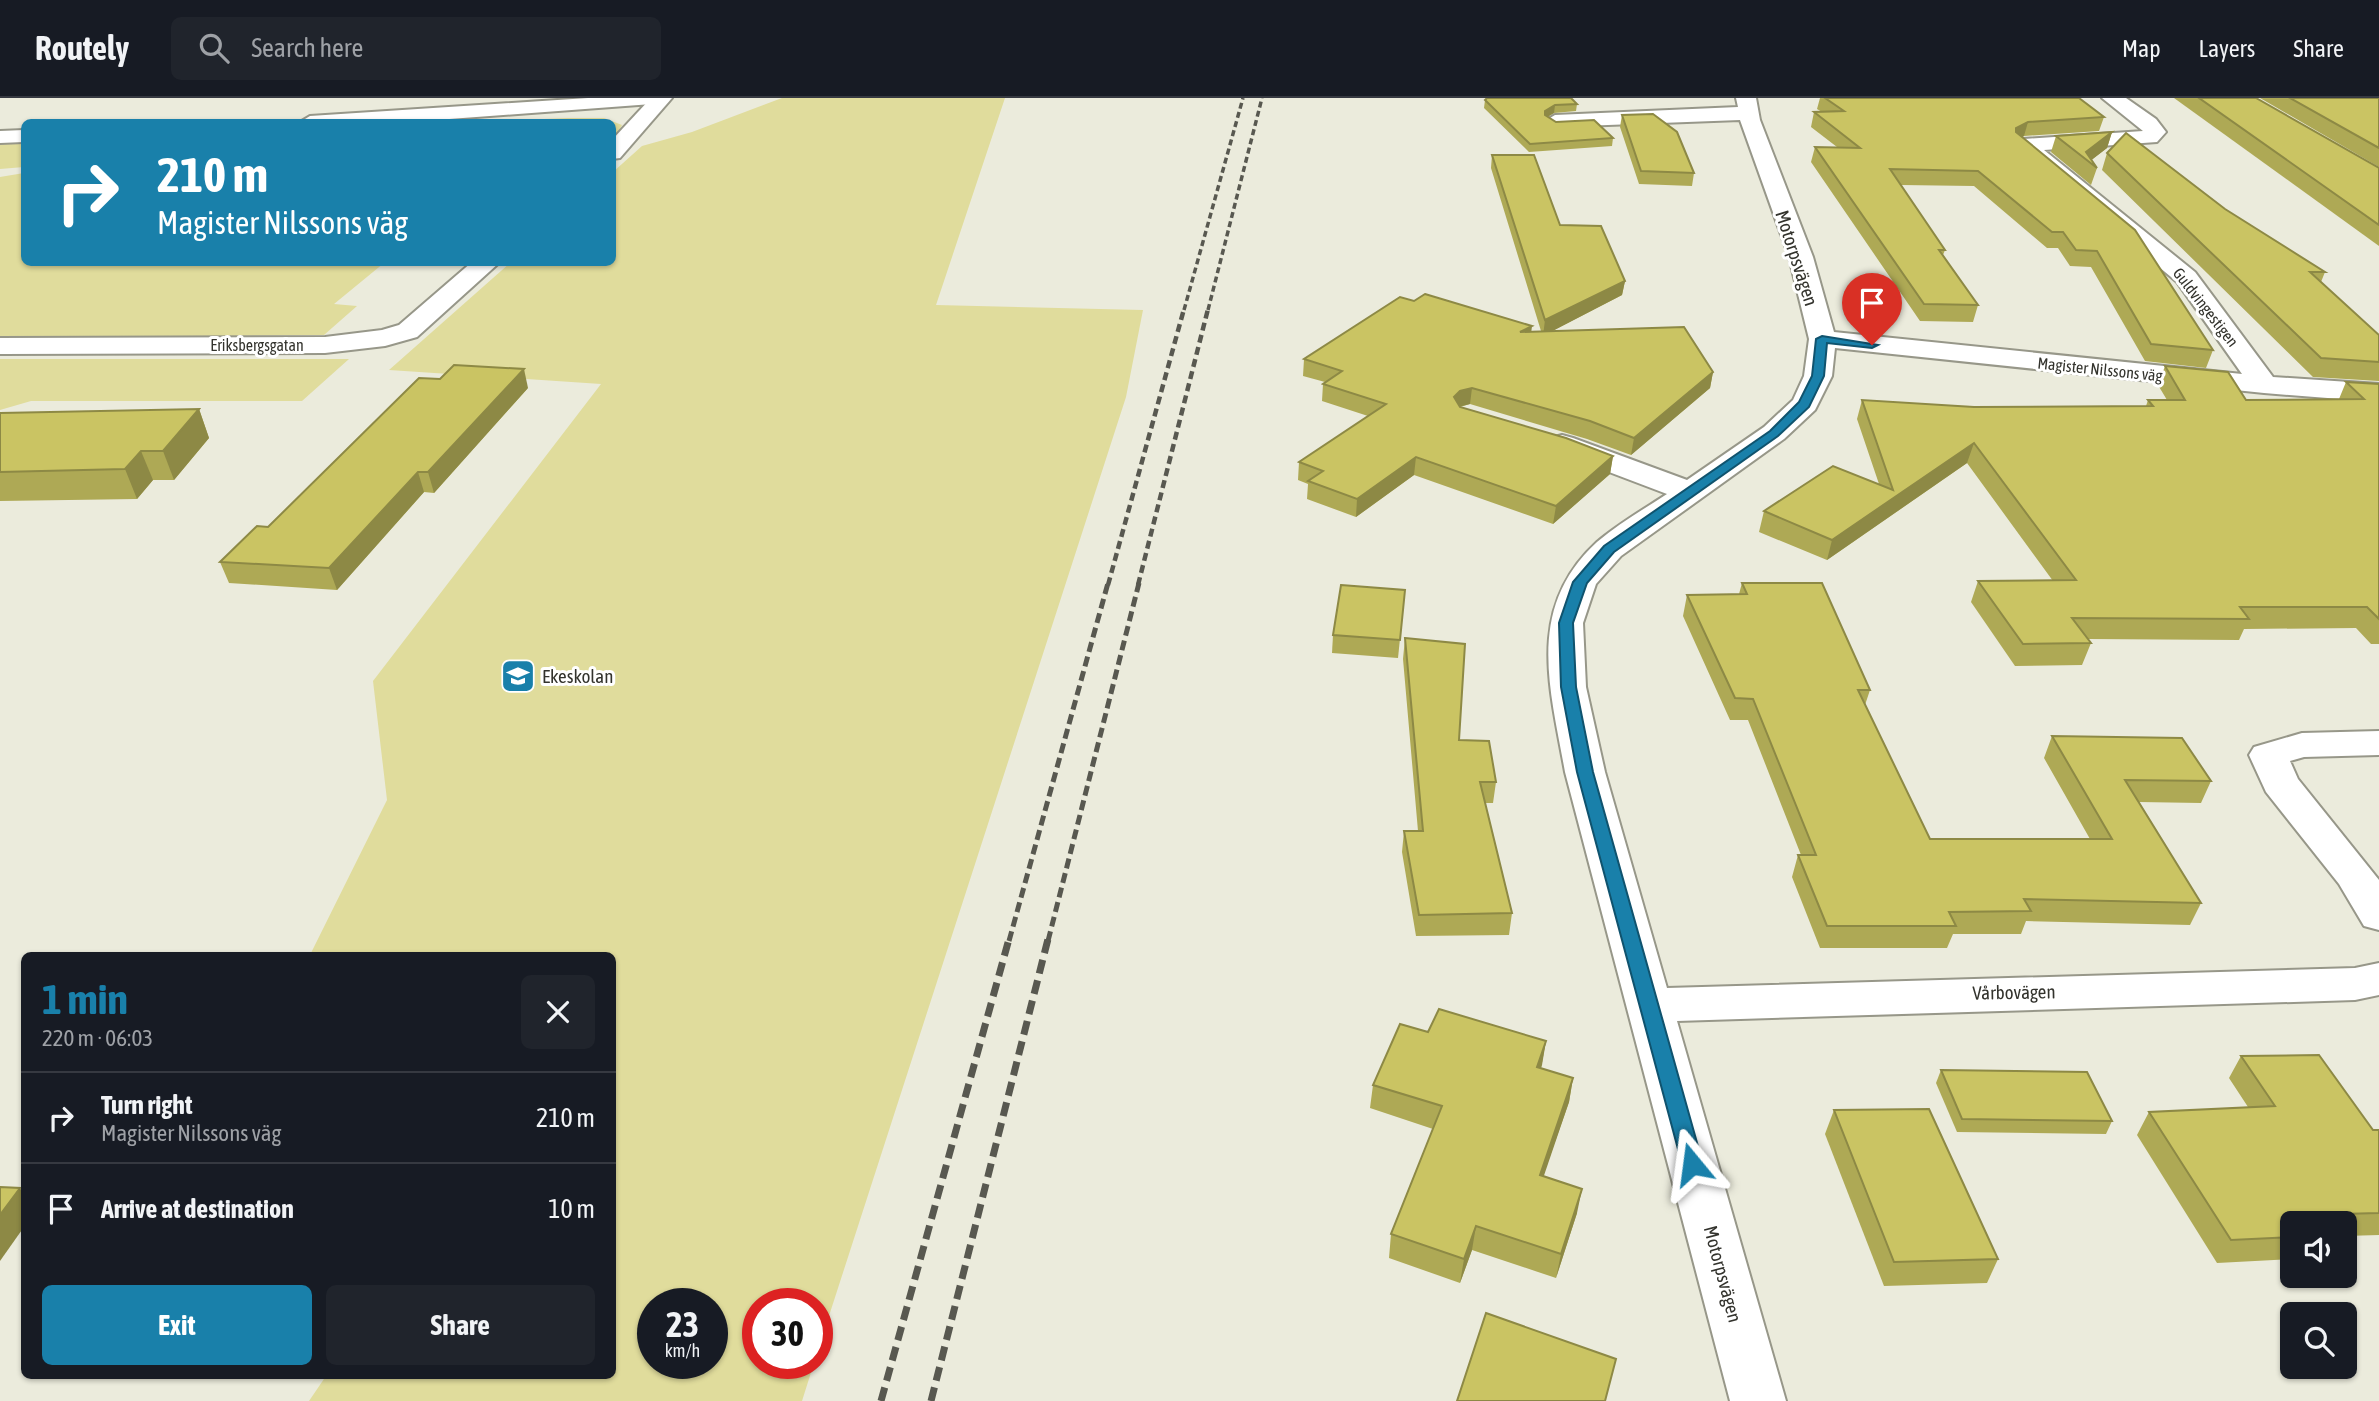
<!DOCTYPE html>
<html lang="en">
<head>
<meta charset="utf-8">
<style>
  body { margin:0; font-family:"Asap Condensed",sans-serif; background:#20242c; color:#f1f3f6; height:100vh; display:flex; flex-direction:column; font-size:26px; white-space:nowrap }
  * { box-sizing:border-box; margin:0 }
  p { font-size:23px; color:#9ea1a6 }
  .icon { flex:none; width:38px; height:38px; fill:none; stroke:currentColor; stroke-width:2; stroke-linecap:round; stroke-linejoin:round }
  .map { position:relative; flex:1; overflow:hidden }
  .sheet { position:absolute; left:21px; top:854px; width:595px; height:427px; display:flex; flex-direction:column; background:#171b24; border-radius:10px; box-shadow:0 2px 5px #0004 }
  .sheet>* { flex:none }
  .banner { position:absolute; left:21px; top:21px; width:595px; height:147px; border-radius:10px; box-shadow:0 2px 5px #0004; background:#1980aa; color:#fff; overflow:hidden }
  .buttons { position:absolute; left:2280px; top:1113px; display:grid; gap:14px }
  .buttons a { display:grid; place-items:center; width:77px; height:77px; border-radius:10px; background:#171b24; box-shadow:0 2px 5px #0004; font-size:35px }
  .speed { position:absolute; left:637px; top:1190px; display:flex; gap:14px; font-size:35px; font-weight:700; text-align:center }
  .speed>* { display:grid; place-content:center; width:91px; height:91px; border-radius:50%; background:#171b24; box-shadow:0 2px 5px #0004; line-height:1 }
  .speed small { font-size:18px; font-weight:400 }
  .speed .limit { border:10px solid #d22; background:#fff; color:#111 }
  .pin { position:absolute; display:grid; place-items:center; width:60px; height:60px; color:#fff; margin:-72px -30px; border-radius:50% 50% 50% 0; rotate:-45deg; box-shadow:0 0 7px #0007 }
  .pin .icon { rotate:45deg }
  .me { position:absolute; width:77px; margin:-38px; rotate:344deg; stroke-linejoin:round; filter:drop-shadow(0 0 5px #0008) }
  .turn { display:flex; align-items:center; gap:24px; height:147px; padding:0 21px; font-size:32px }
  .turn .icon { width:91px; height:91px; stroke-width:2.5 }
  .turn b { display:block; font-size:49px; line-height:60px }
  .round { display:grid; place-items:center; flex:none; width:74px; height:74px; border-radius:10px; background:#20242c }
  .overview { display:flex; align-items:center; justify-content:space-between; height:119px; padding:0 21px }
  h1 { font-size:42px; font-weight:700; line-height:52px; color:#1980aa }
  .cta { display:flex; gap:14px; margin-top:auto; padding:14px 21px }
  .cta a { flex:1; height:80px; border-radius:10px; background:#1980aa; color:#fff; font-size:28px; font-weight:700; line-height:80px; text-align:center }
  .cta a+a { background:#20242c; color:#f1f3f6 }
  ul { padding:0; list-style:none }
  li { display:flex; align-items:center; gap:21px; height:91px; padding:0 21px; border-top:2px solid #363941 }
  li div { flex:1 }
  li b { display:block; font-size:26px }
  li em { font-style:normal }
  header { display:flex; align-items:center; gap:42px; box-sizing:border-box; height:98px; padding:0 35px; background:#171b24; border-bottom:2px solid #363941 }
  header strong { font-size:33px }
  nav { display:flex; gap:38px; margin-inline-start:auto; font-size:24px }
  .search { width:490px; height:63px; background:#20242c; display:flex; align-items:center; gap:18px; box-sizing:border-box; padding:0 24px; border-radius:10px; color:#9ea1a6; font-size:26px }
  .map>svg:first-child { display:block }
  .green { fill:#e0dc9c; fill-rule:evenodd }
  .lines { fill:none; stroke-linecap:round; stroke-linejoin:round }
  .minor-casing { stroke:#979789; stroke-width:4 }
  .tertiary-casing { stroke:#979789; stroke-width:4 }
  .minor { fill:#fff; fill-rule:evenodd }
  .tertiary { fill:#fff; fill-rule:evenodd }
  .rail-far3 { stroke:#585850; stroke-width:3.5; stroke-dasharray:6 3.5; stroke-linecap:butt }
  .rail-far2 { stroke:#585850; stroke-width:4.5; stroke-dasharray:8 4.5; stroke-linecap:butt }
  .rail-far1 { stroke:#585850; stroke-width:5; stroke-dasharray:10 5; stroke-linecap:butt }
  .rail { stroke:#585850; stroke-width:7; stroke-dasharray:14 7; stroke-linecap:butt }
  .wall { fill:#aea955 }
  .shaded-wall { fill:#8d8945 }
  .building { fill:#cac463; stroke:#8d8945; stroke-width:2 }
  .route { fill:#1980aa; stroke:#10536e; stroke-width:2 }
  .labels { text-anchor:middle; stroke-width:6; stroke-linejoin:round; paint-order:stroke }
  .far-street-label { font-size:16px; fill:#33332d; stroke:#fff }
  .street-label { font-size:19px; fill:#33332d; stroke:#fff }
  .poi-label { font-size:19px; fill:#33332d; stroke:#fff; text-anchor:start }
</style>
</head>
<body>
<header>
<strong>Routely</strong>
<div class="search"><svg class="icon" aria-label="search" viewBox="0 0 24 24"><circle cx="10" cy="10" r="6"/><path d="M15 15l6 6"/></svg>Search here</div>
<nav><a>Map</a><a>Layers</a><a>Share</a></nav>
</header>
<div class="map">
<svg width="2379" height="1303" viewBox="0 0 2379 1303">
  <rect width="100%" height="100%" fill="#ebebdc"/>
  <g class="green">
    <path d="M782 0H1005L936 207 1143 212 1126 299 817 1255V1206H758V1265H814L802 1303H309L326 1278H612V858L310 857 387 702 373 583 601 286 389 272 510 165 612 164 613 74 642 48 692 34ZM653 1206H712V1265H653Z"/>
    <polygon points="568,20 604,20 622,27 618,35 613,36 612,24 469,24"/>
    <polygon points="0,44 24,44 24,69 0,71"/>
    <polygon points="24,75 24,164 384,165 334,206 357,208 324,237 0,241 0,79"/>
    <polygon points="0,261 349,261 302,303 31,303 0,312"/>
  </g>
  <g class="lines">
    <g class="minor-casing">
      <g id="minor">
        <polygon points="651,0 672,0 620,60 612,61 612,42"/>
        <path d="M1736 0H1756L1760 22 1813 159 1834 234 2242 276 2177 184 2013 47 2024 41 2143 33 2102 0H2126L2156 21 2166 34 2157 44 2044 52 2195 174 2273 279 2379 286V304L2264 295 1835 250 1832 278 1815 312 1784 341 1621 458 1596 486 1583 525 1586 589 1605 674 1667 890 2355 870 2379 865V897L2355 902 1677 923 1786 1303H1730L1565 674C1550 590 1525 510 1597 444 1618 426 1644 411 1667 396L1551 352 1547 346 1551 340 1562 337 1573 340 1687 382 1764 329 1793 302 1804 278 1809 241 1789 159 1740 22 1555 29 1545 23 1555 17 1738 9Z"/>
        <polygon points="472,164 500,164 417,239 385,248 325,255 0,256 0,240 325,239 382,232 399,227"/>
        <polygon points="2379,633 2379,657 2304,659 2290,663 2298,681 2379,782 2379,832 2364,828 2339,786 2266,694 2249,657 2254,649 2302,635"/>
      </g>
    </g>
    <g class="tertiary-casing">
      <g id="tertiary">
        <polygon points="588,0 662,0 652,6 409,24 300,24 310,18"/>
        <polygon points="24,32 24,44 0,45 0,33"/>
      </g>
    </g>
    <use href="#minor" class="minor"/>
    <use href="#tertiary" class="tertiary"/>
    <g class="rail-far3">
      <polyline points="1184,212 1243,0"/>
      <polyline points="1208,212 1262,0"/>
    </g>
    <g class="rail-far2">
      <polyline points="1108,487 1184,211"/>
      <polyline points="1138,487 1208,211"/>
    </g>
    <g class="rail-far1">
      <polyline points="1009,843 1108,485"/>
      <polyline points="1048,843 1139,485"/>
    </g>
    <g class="rail">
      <polyline points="881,1303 1009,841"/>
      <polyline points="931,1303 1048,841"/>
    </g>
  </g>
  <g class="wall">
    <polygon points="1820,0 2079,0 2104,19 2099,33 2024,38 2022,39 2213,252 2206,270 2145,263 2091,169 2070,168 2058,150 2047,150 1974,88 1901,87 1945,152 1943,157 1978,207 1973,224 1920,223 1811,64 1815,49 1837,49 1811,29 1814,14 1822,14 1817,11"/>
    <polygon points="2174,0 2256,0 2379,70 2379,148"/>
    <polygon points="2260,0 2379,0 2379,69"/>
    <polygon points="1485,2 1577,6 1576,13 1554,15 1547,19 1556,24 1613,40 1612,48 1529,54 1484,10"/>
    <polygon points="1622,17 1694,75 1692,88 1639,86 1620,29"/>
    <polygon points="2112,34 2107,50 2091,62 2097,70 2091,87 2051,54 2056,38"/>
    <polygon points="2107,55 2225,111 2325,174 2321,184 2379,237 2379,283 2313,279 2102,72"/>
    <polygon points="1492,57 1560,127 1625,183 1622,197 1552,233 1713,274 1710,290 1631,357 1587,341 1470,306 1460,309 1613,358 1610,376 1553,426 1414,377 1356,419 1307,401 1308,386 1298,382 1299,364 1368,318 1322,303 1323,286 1325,284 1303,278 1304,261 1541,233 1491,70"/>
    <polygon points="2165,268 2246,302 2339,301 2346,284 2379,286 2379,546 2371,546 2356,530 2244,531 2239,542 2088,541 2091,545 2082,567 2015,568 1971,504 1978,483 2053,483 1967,365 1827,462 1759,434 1764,413 1879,386 1857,321 1862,302 1974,309 2146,308 2148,302 2167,302 2158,287"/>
    <polygon points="528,290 434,395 424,394 337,492 229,485 220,464 268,429"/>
    <polygon points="199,311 209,340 174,382 153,382 137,401 0,403 0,315"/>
    <polygon points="1742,485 1870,592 1865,607 1930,741 2090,741 2044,660 2052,638 2211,683 2201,705 2139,704 2201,805 2190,827 2026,823 2021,836 1953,836 1947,850 1820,850 1792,779 1798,757 1801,757 1748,622 1730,622 1683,518 1687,497 1739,496"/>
    <polygon points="1405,492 1398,560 1332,555 1333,537"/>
    <polygon points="1405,540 1459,642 1496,684 1493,705 1485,705 1512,815 1509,837 1416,838 1402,754 1404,733 1418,733 1403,561"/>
    <polygon points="1428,934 1546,943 1541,970 1573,980 1569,1004 1543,1078 1577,1115 1556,1180 1472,1152 1460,1185 1389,1160 1391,1136 1433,1031 1370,1010 1373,987"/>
    <polygon points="2241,958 2373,1032 2379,1032 2379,1137 2345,1138 2345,1125 2292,1125 2292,1161 2217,1165 2137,1037 2149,1014 2248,1009 2229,980"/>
    <polygon points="1941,972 2112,1023 2106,1036 1957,1034 1936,985"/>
    <polygon points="1834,1012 1998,1161 1987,1185 1884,1188 1825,1036"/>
  </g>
  <g class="shaded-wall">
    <polygon points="1555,7 1554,15 1544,21 1545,13"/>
    <polygon points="2028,24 2024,38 2012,45 2016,30"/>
    <polygon points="2112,34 2107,50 2089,64 2086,54"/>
    <polygon points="1625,183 1622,197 1543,238 1545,222"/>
    <polygon points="1532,228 1530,244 1520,234"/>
    <polygon points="524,271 528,290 434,395 428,374"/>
    <polygon points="1713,274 1710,290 1631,357 1634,340"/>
    <polygon points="1472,290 1470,306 1458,309 1454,299 1460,293"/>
    <polygon points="199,311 209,340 174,382 163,353"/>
    <polygon points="1974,345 1967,365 1827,462 1832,442"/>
    <polygon points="141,353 153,382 137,401 125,371"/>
    <polygon points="1613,358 1610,376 1553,426 1556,408"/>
    <polygon points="1416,359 1414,377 1356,419 1357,401"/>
    <polygon points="418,374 424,394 337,492 329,470"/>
    <polygon points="1546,943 1542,967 1533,993 1537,969"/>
    <polygon points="1573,980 1569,1004 1536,1101 1540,1077"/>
    <polygon points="20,1090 24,1097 24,1129 0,1163 0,1117"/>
    <polygon points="1582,1091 1577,1115 1556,1180 1561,1156"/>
    <polygon points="1476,1128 1472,1152 1460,1185 1464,1161"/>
  </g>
  <g class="building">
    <polygon points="1487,0 1571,0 1577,6 1555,7 1545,13 1545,17 1556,24 1594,22 1613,40 1530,46 1485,2"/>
    <polygon points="1825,0 2079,0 2104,19 2028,24 2016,30 2016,34 2135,132 2213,252 2151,246 2097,153 2076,152 2063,134 2052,134 1978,73 1890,71 1945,152 1939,152 1978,207 1924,206 1815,49 1860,50 1814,14 1844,13"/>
    <polygon points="2199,0 2256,0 2379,70 2379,127"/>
    <polygon points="2290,0 2379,0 2379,50"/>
    <polygon points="1653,16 1677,34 1694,75 1641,73 1622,17"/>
    <polygon points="2112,34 2086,54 2097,70 2056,38"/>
    <polygon points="2126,35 2225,111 2325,174 2310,174 2379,237 2379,264 2321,260 2107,55"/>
    <polygon points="1492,57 1534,57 1560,127 1601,128 1625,183 1545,222"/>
    <polygon points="1425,196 1532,228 1520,234 1684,229 1713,274 1634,340 1590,323 1472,290 1460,293 1454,299 1460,309 1566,340 1613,358 1556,408 1416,359 1357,401 1308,383 1323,373 1299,364 1386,306 1323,286 1342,273 1304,261 1400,199 1414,203"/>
    <polygon points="454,267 524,271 428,374 418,374 329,470 220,464 257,428 268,429 419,280 440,281"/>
    <polygon points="2165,268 2228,274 2246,302 2364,301 2346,284 2379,286 2379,521 2367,509 2240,509 2249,521 2072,520 2091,545 2023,546 1978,483 2076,482 1974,345 1832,442 1764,413 1833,368 1893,392 1862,302 1974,309 2153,308 2148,302 2185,302"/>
    <polygon points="199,311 163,353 141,353 125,371 0,374 0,315"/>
    <polygon points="1742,485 1822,485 1870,592 1858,592 1930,741 2112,741 2052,638 2182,640 2211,683 2125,682 2201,805 2024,801 2031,813 1949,814 1956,828 1827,828 1798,757 1816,757 1753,601 1735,600 1687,497 1747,496"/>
    <polygon points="1341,487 1405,492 1400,542 1333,537"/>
    <polygon points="1405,540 1465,546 1459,642 1489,643 1496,684 1480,684 1512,815 1419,817 1404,733 1423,733"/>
    <polygon points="1439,911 1546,943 1537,969 1573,980 1540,1077 1582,1091 1561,1156 1476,1128 1464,1161 1391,1136 1442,1008 1373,987 1400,926 1428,934"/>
    <polygon points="2319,957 2373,1032 2379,1032 2379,1115 2304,1117 2309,1125 2292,1125 2292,1139 2231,1142 2149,1014 2275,1008 2241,958"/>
    <polygon points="1941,972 2087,974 2112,1023 1962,1021"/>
    <polygon points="1929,1011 1998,1161 1894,1164 1834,1012"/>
    <polygon points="0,1089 20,1090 0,1117"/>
    <polygon points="1486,1215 1616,1261 1605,1303 1457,1303"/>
  </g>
  <polygon class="route" points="1822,238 1878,247 1872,250 1827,245 1824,278 1809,309 1778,338 1614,454 1587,485 1573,525 1576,589 1593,674 1703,1066 1700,1071 1685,1071 1682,1066 1577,674 1561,589 1559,525 1573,484 1604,448 1770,333 1799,304 1812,278 1816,241"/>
  <defs>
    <g id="school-square" transform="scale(1.75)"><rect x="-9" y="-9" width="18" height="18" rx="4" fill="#1980aa" stroke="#fff"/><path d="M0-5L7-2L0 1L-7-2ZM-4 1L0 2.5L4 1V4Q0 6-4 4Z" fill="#fff"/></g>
  </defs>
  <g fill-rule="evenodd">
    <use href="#school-square" x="518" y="578"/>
  </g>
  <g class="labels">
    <g class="far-street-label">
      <text transform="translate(2206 209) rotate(52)" y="6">Guldvingestigen</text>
      <text x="257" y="253">Eriksbergsgatan</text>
      <text transform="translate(2100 271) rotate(6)" y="6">Magister Nilssons väg</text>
    </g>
    <g class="street-label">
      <text transform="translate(1797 160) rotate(72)" y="7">Motorpsvägen</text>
      <text transform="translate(2014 894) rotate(-1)" y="7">Vårbovägen</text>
      <text transform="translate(1723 1176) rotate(75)" y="7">Motorpsvägen</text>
    </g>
    <g class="poi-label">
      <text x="542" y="585">Ekeskolan</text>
    </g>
  </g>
</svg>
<div class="buttons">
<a><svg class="icon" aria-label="sound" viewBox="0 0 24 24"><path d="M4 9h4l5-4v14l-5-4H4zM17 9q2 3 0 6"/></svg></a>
<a><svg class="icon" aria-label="search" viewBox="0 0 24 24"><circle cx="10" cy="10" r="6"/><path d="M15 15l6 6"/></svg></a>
</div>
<div class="speed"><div>23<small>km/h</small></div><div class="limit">30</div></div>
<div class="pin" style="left:1872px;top:247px;background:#d93025"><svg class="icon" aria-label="arrive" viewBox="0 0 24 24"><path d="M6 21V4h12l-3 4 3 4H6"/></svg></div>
<svg class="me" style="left:1692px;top:1066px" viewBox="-20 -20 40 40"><path d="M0-17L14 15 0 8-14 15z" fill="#1980aa" stroke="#fff" stroke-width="4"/></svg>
<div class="banner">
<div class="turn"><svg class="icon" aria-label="right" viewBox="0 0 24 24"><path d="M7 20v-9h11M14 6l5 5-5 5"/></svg><div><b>210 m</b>Magister Nilssons väg</div></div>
</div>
<section class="sheet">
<div class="overview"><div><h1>1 min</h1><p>220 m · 06:03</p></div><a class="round"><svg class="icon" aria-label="close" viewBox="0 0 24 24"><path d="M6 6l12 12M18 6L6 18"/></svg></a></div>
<ul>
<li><svg class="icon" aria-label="right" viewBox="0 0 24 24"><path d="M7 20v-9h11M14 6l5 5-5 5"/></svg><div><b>Turn right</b><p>Magister Nilssons väg</p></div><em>210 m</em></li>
<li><svg class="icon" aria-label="arrive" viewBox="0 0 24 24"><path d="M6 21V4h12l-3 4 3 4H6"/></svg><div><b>Arrive at destination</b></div><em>10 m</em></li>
</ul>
<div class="cta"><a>Exit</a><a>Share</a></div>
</section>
</div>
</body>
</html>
